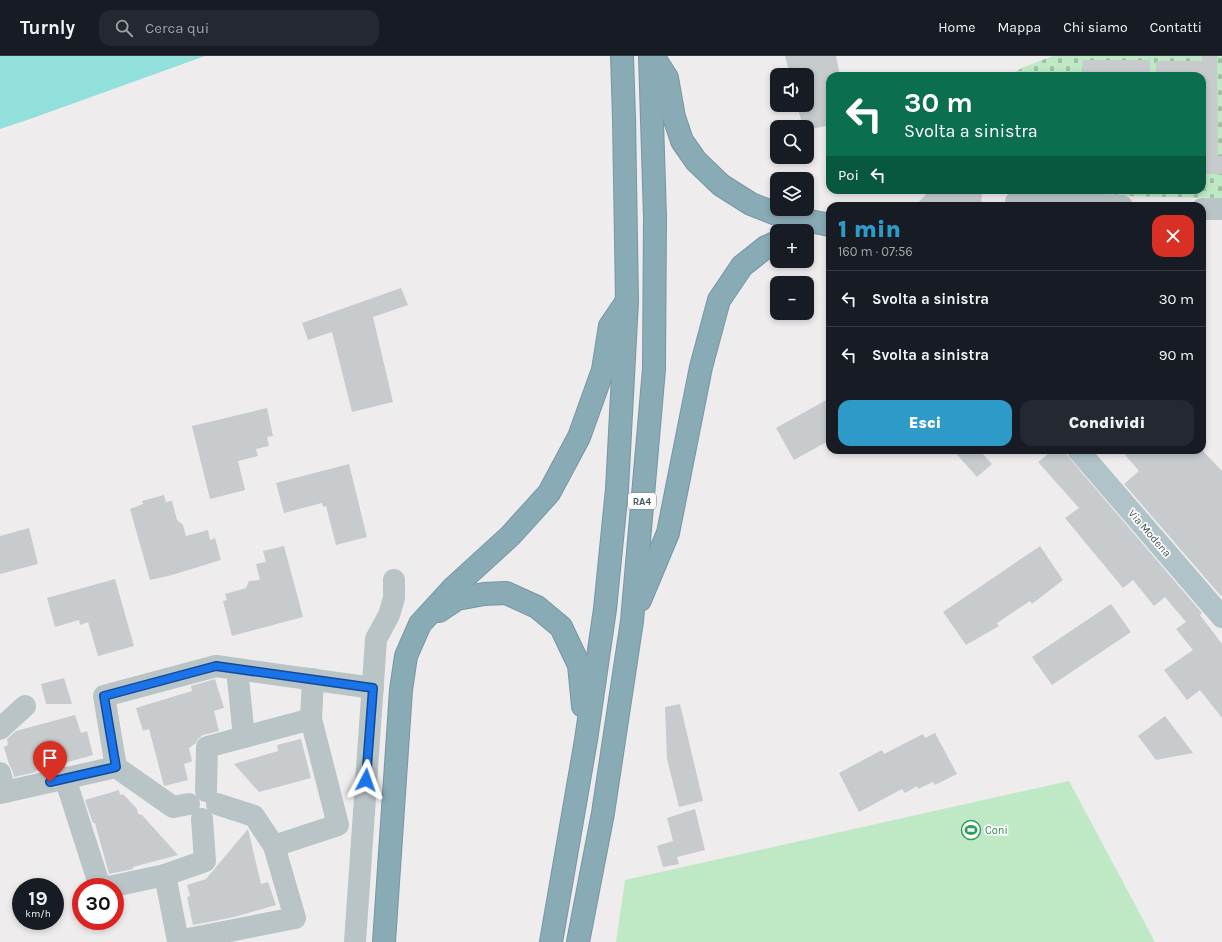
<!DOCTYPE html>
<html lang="it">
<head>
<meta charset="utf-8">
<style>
  body { margin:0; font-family:Karla,sans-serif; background:#242831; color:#f1f3f6; height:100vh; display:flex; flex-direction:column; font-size:15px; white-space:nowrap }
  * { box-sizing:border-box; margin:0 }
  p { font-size:13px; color:#9ea1a6 }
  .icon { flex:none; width:22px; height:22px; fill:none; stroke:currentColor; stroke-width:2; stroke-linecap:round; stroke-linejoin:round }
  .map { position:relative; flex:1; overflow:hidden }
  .sheet { position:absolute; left:826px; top:146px; width:380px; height:252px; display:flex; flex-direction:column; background:#171b24; border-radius:12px; box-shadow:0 2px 6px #0003 }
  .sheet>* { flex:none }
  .top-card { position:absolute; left:826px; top:16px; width:380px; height:122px; border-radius:12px; box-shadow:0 2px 6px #0003; background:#0b6e4f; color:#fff; overflow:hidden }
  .controls { position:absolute; left:770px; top:12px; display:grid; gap:8px }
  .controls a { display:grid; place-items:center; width:44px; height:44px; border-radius:8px; background:#171b24; box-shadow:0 2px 6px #0003; font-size:20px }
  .speed { position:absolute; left:12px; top:822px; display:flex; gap:8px; font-size:20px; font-weight:700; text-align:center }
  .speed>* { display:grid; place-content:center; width:52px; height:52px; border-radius:50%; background:#171b24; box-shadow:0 2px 6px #0003; line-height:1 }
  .speed small { font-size:10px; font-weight:400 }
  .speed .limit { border:6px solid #d22; background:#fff; color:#111 }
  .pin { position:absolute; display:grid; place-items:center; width:34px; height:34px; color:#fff; margin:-41px -17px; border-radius:50% 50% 50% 0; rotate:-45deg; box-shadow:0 0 4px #0007 }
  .pin .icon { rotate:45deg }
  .me { position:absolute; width:44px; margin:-22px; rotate:4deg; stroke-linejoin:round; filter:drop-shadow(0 0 3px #0008) }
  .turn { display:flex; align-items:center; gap:14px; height:84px; padding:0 12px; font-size:18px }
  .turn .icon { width:52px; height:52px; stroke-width:2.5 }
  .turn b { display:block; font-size:28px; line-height:34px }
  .then { display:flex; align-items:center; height:38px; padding:0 12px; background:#0003; gap:8px; font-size:15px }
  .round { display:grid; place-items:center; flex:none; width:42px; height:42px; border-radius:12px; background:#242831 }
  .headline { display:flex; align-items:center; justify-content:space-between; height:68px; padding:0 12px }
  h1 { font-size:24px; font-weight:800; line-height:30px; color:#2e9ac8 }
  .button { display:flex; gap:8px; margin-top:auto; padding:8px 12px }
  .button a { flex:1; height:46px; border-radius:12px; background:#2e9ac8; color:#fff; font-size:16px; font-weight:800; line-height:46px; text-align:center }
  .button a+a { background:#242831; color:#f1f3f6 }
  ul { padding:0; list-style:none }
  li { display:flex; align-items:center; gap:12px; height:56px; padding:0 12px; border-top:1px solid #363941 }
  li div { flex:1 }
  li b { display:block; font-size:15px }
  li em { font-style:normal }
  header { display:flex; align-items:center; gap:24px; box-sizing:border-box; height:56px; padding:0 20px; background:#171b24; border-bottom:1px solid #363941 }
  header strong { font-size:19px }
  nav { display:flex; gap:22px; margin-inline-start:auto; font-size:14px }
  .search { width:280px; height:36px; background:#242831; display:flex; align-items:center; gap:10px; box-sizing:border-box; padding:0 14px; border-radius:12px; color:#9ea1a6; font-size:15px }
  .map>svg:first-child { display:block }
  .green { fill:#bfe8c4 }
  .cemetery { fill:url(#cemetery-stones) }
  .water { fill:#91e0dc }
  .building { fill:#c7cbce }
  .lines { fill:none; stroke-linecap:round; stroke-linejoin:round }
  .highway-casing { stroke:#7596a2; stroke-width:24 }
  .minor { stroke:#b9c4c7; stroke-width:22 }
  .major { stroke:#afc3c8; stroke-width:22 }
  .highway { stroke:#89abb6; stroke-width:22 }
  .route-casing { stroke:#114b97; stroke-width:10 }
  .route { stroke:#1a73e8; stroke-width:7 }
  .labels { text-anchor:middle; stroke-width:3.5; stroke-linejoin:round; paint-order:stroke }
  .shield { fill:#fff; stroke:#7e8789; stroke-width:1 }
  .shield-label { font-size:10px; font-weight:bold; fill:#475457 }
  .street-label { font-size:11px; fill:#475457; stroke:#fff }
  .leisure-label { font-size:11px; fill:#27864d; stroke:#fff; text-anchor:start }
</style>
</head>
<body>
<header>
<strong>Turnly</strong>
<div class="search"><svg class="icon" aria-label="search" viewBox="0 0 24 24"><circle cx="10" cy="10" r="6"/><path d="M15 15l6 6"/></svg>Cerca qui</div>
<nav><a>Home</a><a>Mappa</a><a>Chi siamo</a><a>Contatti</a></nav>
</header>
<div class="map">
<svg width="1222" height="886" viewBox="0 0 1222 886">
  <defs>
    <pattern id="cemetery-stones" width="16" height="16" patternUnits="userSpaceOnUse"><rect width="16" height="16" fill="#bfe8c4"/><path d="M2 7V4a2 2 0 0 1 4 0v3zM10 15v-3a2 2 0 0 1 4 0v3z" fill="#9dbfa2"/></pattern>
  </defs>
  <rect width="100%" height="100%" fill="#efeced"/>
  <polygon class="green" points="1069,725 1155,886 616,886 625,824"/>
  <polygon class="cemetery" points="1053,0 1222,0 1222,142 1077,139 1077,134 1202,134 1202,20 1008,20 1024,11"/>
  <polygon class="water" points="0,0 205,0 30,63 0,73"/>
  <g class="building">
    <polygon points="785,0 836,0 840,20 830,20 830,69 807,74 807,71 803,71 797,49 807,49 807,19 790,19"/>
    <polygon points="1202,0 1217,0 1218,100 1222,100 1222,118 1202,118 1202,20 1156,20 1156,5 1202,5"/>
    <polygon points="1083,4 1150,4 1150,20 1082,20"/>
    <polygon points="930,134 982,134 981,150 915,150"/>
    <polygon points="401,232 408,249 373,261 393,346 352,356 332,276 308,284 302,267"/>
    <polygon points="830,342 830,384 794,404 776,372"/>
    <polygon points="267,352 273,380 267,381 269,390 256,393 258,400 238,405 245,434 210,443 192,370"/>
    <polygon points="953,394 979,394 992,408 977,421"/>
    <polygon points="1053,394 1063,394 1082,417 1202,557 1200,559 1222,588 1222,662 1200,634 1187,644 1164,614 1193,594 1176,573 1186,566 1165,541 1154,550 1133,524 1123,532 1065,462 1079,452 1038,406"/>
    <polygon points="1121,394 1202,394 1222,415 1222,539 1221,540 1124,428 1139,415"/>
    <polygon points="349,408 367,481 336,489 326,450 323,451 322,447 284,457 276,427"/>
    <polygon points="164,439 166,446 172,445 177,464 183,469 186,480 208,474 210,484 215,482 221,504 172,519 150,524 130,453 143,448 142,445"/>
    <polygon points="29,472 38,508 0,518 0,480"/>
    <polygon points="284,490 303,561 232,580 223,545 227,544 225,538 246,532 249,525 260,524 256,508 266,506 263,495"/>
    <polygon points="1040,490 1063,524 1032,548 1030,545 997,567 999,570 966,589 943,556"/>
    <polygon points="115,523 134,590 98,600 88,566 80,569 79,564 55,571 47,542"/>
    <polygon points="1111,548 1131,576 1052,629 1032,601"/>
    <polygon points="64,622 72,648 46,648 41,628"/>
    <polygon points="215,623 224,652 214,655 219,675 203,679 198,683 196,687 189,692 192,705 184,708 188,724 164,730 149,673 143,675 136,652 192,635 191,630"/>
    <polygon points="680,648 703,745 679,751 667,703 665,651"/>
    <polygon points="75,659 81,677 87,675 93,699 35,715 36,716 14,721 12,714 9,708 4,691 8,689 7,683 16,675"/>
    <polygon points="1165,660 1193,697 1156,704 1138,680"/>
    <polygon points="935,677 957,718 935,729 933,726 918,733 917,730 905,737 902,733 859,756 839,717 882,694 884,698 923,678 925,682"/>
    <polygon points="301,683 311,722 259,736 234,708 278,695 277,689"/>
    <polygon points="119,734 120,739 123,738 137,753 138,758 142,759 178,799 133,811 133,813 109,818 95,767 93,767 85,744"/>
    <polygon points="695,753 705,794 677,801 679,808 663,811 657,790 673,785 667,762"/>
    <polygon points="248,773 261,828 268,826 276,849 234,861 193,869 187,841 190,840 187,829 206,823"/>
  </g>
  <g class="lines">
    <g class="highway-casing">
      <g id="highway">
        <polyline points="653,0 667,22 674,61 682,85 696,105 721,129 751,148 779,159 830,169"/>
        <polyline points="640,544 668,477 701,311 719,244 742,210 766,191 777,186"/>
        <polyline points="439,555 457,543 484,538 506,537 537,551 561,571 579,609 583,650"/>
        <polyline points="384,886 401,634 406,600 420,568 453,532 510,480 549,437 579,381 603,314 610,270 625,248"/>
        <polyline points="551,886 586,684 605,553 617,433 627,245 624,62 622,0"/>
        <polyline points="578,886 603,757 632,565 654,313 655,161 650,0"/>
      </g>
    </g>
    <g class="minor">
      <polyline points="1016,150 1016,146 1122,150"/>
      <polyline points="1202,153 1222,153"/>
      <polyline points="237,613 244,681"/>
      <polyline points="0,673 25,650"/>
      <polyline points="0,717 5,736"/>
      <polyline points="65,722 100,831"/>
      <polyline points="206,735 207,691 311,663"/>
      <polyline points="0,737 116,711"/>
      <polyline points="189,748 173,751 116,711 104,640 216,610 373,632"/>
      <polyline points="274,790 338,769 311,663 313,623"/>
      <polyline points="165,819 178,885 295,862 274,790 254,760 217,748"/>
      <polyline points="109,831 165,819 205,805 202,763"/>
      <polyline points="355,886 376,583 389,559 394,542 394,524"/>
    </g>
    <polyline class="major" points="1078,394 1222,561"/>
    <use href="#highway" class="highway"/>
  </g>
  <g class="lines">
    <g class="route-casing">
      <polyline id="route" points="50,726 116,711 104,640 216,610 373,632 366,724"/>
    </g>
    <use href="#route" class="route"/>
  </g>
  <defs>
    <g id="stadium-ring" transform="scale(1)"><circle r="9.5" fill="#fff" stroke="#2e9e5b" stroke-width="1.5"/><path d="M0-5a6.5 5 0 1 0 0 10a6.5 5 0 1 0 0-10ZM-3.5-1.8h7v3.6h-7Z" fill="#2e9e5b"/></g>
  </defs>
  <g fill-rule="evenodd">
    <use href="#stadium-ring" x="971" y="774"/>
  </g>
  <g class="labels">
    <rect class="shield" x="628" y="437" width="28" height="16" rx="3"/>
    <g class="shield-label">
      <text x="642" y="449">RA4</text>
    </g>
    <g class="street-label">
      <text transform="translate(1150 477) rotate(49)" y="4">Via Modena</text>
    </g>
    <g class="leisure-label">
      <text x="985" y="778">Coni</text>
    </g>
  </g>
</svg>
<div class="controls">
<a><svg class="icon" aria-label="sound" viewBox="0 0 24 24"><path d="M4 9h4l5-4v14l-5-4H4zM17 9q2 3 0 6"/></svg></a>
<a><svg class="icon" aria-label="search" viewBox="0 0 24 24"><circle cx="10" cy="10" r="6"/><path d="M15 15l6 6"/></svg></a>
<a><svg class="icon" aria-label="layers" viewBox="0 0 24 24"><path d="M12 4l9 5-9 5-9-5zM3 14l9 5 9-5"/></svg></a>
<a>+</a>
<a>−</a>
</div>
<div class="speed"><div>19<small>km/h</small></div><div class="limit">30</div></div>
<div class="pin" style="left:50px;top:726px;background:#d93025"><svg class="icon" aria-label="arrive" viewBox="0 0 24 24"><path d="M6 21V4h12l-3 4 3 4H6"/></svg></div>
<svg class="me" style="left:366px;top:724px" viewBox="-20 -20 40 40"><path d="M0-17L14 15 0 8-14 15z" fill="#1a73e8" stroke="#fff" stroke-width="4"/></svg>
<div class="top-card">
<div class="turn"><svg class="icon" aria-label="left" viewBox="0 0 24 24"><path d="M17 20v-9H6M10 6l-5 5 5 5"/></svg><div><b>30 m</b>Svolta a sinistra</div></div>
<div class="then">Poi<svg class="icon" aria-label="left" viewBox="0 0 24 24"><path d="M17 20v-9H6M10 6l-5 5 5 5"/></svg></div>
</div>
<section class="sheet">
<div class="headline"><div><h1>1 min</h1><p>160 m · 07:56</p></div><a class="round" style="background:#d93025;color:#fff"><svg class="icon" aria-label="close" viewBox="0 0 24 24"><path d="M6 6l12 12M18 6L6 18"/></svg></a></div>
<ul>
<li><svg class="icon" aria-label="left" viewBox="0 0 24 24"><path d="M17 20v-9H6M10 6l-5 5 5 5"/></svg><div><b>Svolta a sinistra</b></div><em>30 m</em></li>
<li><svg class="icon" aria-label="left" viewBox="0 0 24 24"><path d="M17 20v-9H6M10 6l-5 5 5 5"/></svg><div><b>Svolta a sinistra</b></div><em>90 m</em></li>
</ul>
<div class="button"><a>Esci</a><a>Condividi</a></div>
</section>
</div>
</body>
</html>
